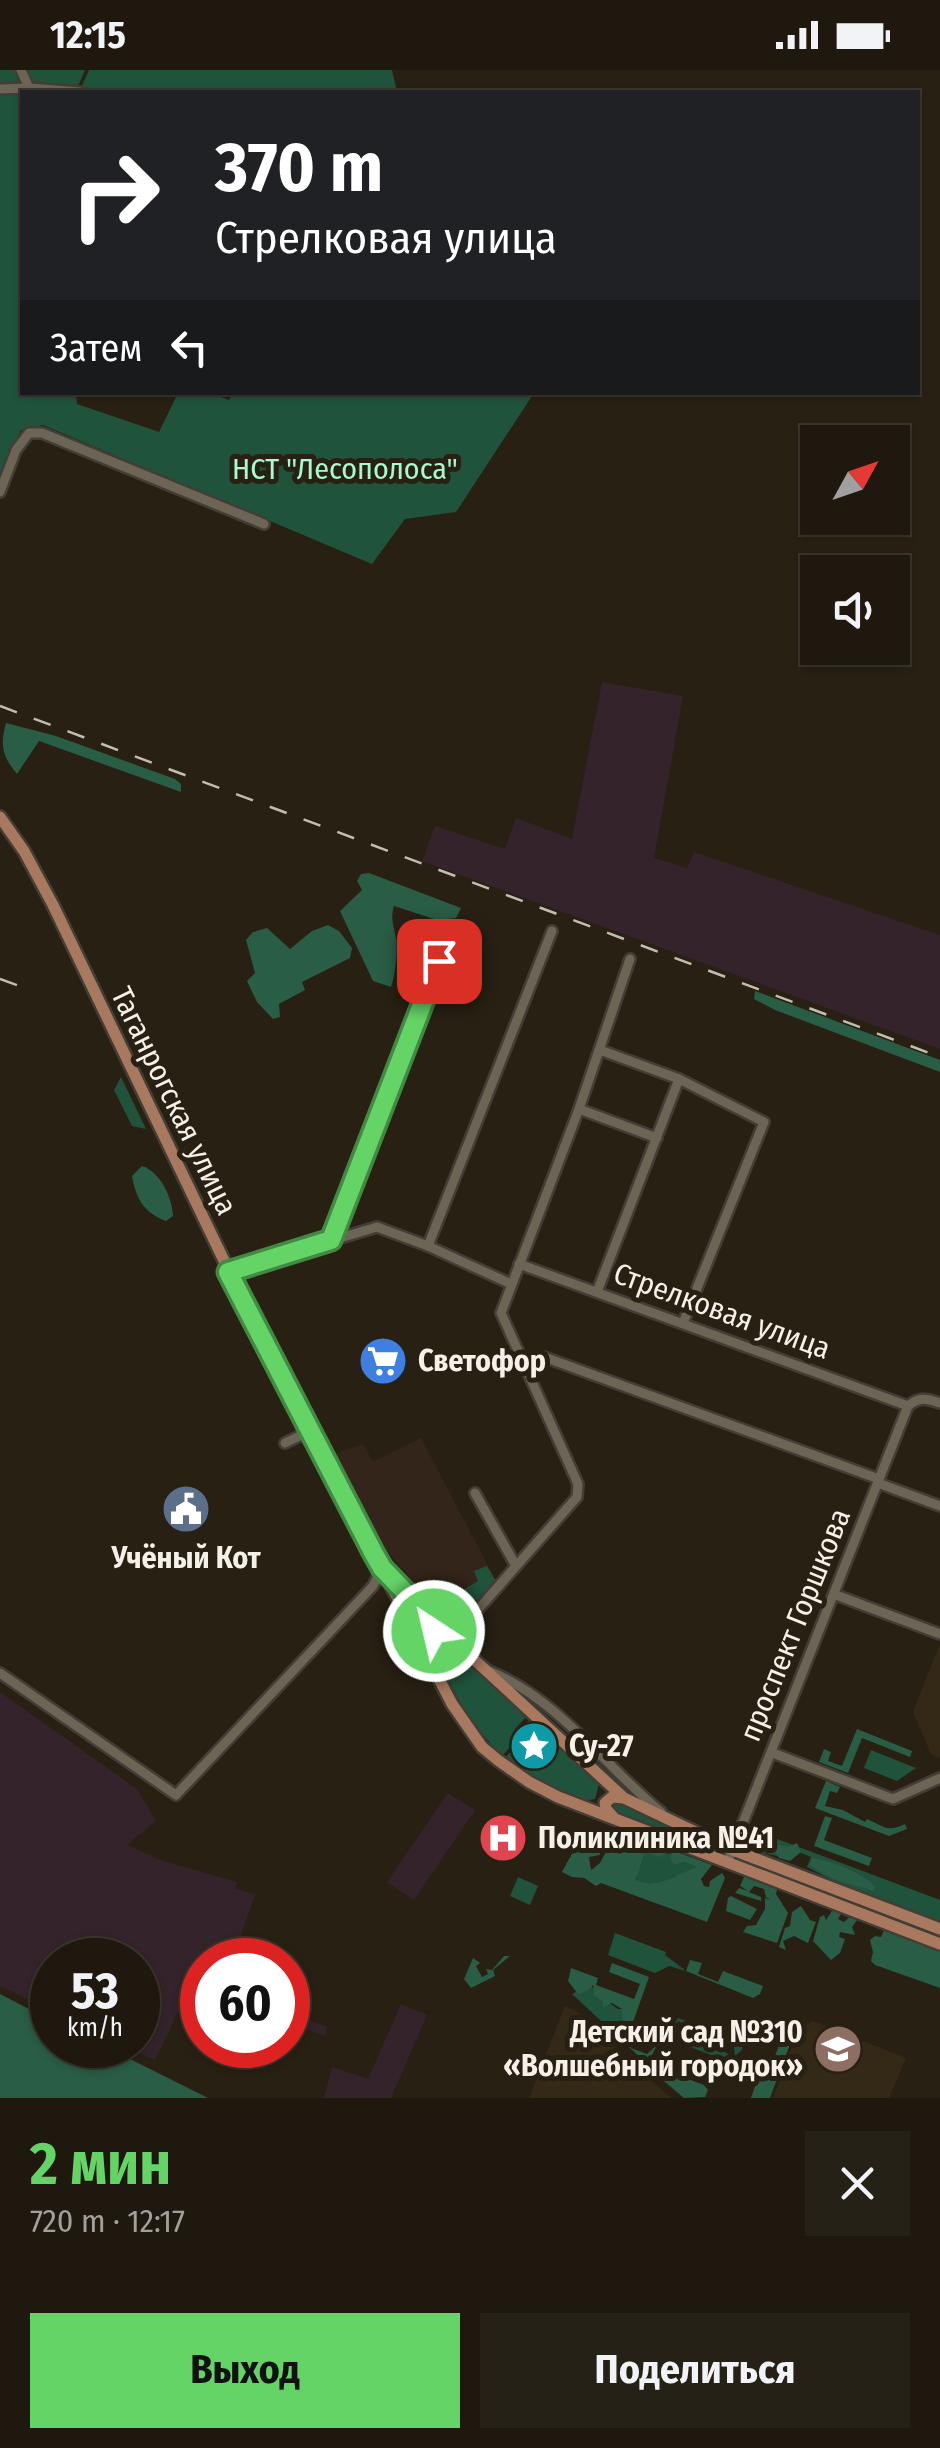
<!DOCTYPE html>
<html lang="ru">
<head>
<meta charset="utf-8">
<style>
  body { margin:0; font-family:"Fira Sans Condensed",sans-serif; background:#262117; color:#f1f3f6; height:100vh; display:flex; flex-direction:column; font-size:38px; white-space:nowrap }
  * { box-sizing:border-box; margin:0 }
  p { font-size:32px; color:#a1a09e }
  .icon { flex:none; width:55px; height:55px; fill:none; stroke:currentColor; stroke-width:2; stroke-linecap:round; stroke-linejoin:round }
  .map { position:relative; height:2028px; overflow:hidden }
  .details { display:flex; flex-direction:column; background:#1e180e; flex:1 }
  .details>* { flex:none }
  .guide { position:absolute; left:20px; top:20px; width:900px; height:305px; border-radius:0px; box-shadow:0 2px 8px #0004,0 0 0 2px #3c372e; background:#202124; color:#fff; overflow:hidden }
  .needle { width:65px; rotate:50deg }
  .tools { position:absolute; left:800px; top:355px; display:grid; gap:20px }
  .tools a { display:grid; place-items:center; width:110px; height:110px; border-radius:0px; background:#1e180e; box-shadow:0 2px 8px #0004,0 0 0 2px #3c372e; font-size:50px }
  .speed { position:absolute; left:30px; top:1868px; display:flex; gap:20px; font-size:50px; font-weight:700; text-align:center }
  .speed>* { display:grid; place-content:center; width:130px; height:130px; border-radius:50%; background:#1e180e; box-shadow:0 2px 8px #0004,0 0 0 2px #3c372e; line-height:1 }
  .speed small { font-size:25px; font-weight:400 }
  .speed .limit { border:15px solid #d22; background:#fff; color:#111 }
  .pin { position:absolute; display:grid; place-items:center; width:85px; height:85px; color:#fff; margin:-42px; border-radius:20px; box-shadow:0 5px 15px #0006 }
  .me { position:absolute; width:110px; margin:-55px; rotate:325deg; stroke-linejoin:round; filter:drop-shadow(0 0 8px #0008) }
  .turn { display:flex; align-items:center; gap:35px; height:210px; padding:0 30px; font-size:45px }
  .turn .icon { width:130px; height:130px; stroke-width:2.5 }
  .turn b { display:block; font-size:70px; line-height:85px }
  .then { display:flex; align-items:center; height:95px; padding:0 30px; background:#0003; gap:20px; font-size:38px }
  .round { display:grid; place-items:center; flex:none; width:105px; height:105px; border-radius:0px; background:#262117 }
  .summary { display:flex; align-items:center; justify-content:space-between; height:170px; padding:0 30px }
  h1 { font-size:60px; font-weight:700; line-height:75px; color:#65d467 }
  .primary-button { display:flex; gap:20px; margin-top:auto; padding:20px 30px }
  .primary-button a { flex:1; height:115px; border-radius:0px; background:#65d467; color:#111; font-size:40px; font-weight:700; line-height:115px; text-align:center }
  .primary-button a+a { background:#262117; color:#f1f3f6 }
  .status { display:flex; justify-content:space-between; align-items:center; height:70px; padding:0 50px; background:#1e180e; direction:ltr }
  .status svg { height:28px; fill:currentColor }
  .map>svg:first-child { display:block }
  .commercial { fill:#34251a }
  .industrial { fill:#34232a }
  .built { fill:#332916 }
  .green { fill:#20533c }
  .forest { fill:#295d45; fill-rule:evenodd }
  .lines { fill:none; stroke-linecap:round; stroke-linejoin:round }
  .minor-casing { stroke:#423d35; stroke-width:14 }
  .major-casing { stroke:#423d35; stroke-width:16 }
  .minor { stroke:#6c6455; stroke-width:9 }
  .major { stroke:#a9795f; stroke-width:11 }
  .rail { stroke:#c2bdb3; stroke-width:2.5; stroke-dasharray:18 18; stroke-linecap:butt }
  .route-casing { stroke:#428a43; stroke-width:25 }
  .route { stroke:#65d467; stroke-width:18 }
  .labels { text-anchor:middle; stroke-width:10; stroke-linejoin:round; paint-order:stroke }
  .park-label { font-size:30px; fill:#a7facf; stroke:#282013 }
  .street-label { font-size:30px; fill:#f5f0e8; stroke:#282013 }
  .poi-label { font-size:30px; font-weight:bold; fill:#f5f0e8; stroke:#282013; text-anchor:start }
</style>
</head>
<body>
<div class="status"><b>12:15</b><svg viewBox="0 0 49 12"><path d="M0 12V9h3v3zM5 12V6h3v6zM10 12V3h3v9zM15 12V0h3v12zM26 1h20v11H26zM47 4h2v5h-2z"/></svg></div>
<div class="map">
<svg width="940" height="2028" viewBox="0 0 940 2028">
  <rect width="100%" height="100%" fill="#282013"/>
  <polygon class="commercial" points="421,1368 497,1513 462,1550 453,1553 446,1552 384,1477 335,1384 363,1374 373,1392"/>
  <g class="industrial">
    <polygon points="602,612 683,626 654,788 687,798 694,782 940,865 940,979 422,791 435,756 505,779 516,748 572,769"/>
    <polygon points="0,1622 137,1719 156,1751 127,1775 163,1791 237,1812 235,1818 255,1825 232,1890 202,1890 202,1921 190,1917 155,1990 123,1975 138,1975 138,1890 52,1890 52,1941 0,1916"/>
    <polygon points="448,1723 475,1740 414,1830 387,1812"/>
    <polygon points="401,1934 427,1945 391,2028 324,2028 332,1997 368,2009"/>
    <polygon points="288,1942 327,1957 325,1966 288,1952"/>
  </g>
  <g class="built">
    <polygon points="939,1576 940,1577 940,1688 931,1684 913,1642"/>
    <polygon points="565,1936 576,1941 671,2028 529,2028"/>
    <polygon points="803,1947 807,1955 813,1951 906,1988 889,2028 773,2028"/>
  </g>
  <g class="green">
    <polygon points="0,0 85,0 79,14 66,20 68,22 22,22 22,322 76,323 77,334 159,362 178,323 210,323 229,330 233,322 534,323 456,442 405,449 372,494 43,355 21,360 0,407"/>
    <polygon points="89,0 392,0 397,22 79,22"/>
    <polygon points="121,1007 146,1059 132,1056 114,1020"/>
    <polygon points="487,1496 497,1513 469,1542 453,1526 478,1511 474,1501"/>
    <polygon points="451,1575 527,1646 515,1659 514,1673 502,1686 469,1649 437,1588 438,1583"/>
    <path d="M529 1648 599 1714 595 1729C566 1736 528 1704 505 1688L517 1675 518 1669 526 1682 528 1678 536 1686 542 1680 533 1670 538 1668 525 1659Z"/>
    <polygon points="871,1680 916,1698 897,1711 864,1698"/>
    <polygon points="618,1729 726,1784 610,1741 607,1733"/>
    <polygon points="749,1763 761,1763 940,1830 940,1854 829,1812 830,1809 807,1797 811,1787 796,1781 792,1790 749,1779 743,1769"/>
    <path d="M644 1780 672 1784 675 1795 685 1792 696 1797C679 1805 658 1819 636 1811Z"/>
    <polygon points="518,1807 538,1816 530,1835 510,1826"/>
    <polygon points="615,1863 666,1882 665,1885 686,1901 669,1896 655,1903 608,1885"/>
    <polygon points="591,1914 595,1923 618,1939 622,1939 622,1961 613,1962 572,1924"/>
    <polygon points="678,1948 737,1970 742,1974 742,1980 735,1986 734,1976 726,1975 725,1982 732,1987 719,1988 675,1971 670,1960 680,1963 684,1954 678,1951 675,1957 673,1956"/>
  </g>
  <g class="forest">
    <path d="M6 653 56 666 175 709 181 714V722L39 671 17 704C2 686 0 675 6 653Z"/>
    <path d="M369 803 461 838 456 848 437 850 394 836C390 848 394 856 396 869 398 878 395 908 391 917L373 911 340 841 362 820 357 811 361 804Z"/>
    <polygon points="328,855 339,861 352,878 350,888 302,912 305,920 279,934 280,947 273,949 257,932 247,911 255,903 246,870 253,862 267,858 290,879 312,861"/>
    <polygon points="755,921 940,990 940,1002 775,940 754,929"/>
    <path d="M142 1096C161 1102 172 1128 173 1146L166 1151C144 1143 136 1129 132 1106Z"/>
    <polygon points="857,1659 912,1681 910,1687 862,1668 848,1703 819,1692 824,1679 831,1682 828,1691 842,1696"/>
    <path d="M826 1711 840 1717 837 1723 830 1721 825 1736 843 1740 865 1752 867 1749C884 1756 886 1763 905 1754L907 1759 889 1766 815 1738Z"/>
    <polygon points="825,1746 832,1748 824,1770 872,1788 869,1796 814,1776"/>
    <path d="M626 1763 712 1795 701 1809 704 1816 709 1817 710 1811 722 1803 725 1808 707 1852 601 1813 596 1816 584 1808 572 1807 562 1802 574 1780 591 1774 599 1776 600 1785 589 1787 591 1800 600 1793 608 1778 617 1781ZM645 1781 658 1787 667 1782 672 1784 670 1789 675 1795 685 1792 696 1797C678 1804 657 1820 636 1810Z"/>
    <polygon points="753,1768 788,1777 797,1773 801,1782 790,1791 779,1788 775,1780 761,1784 745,1775 744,1772"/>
    <path d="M813 1788C835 1792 860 1802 876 1817L873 1821 833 1809 809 1795Z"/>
    <polygon points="735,1801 765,1814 778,1815 776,1824 788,1843 777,1873 743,1862 747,1856 756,1855 765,1839 765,1828 771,1830 766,1827 764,1819 754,1816 749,1822 761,1827 761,1831 735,1823 739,1818 748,1821 740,1816 744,1807"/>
    <polygon points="731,1826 757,1839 750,1850 726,1841 728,1828"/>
    <polygon points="801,1836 810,1850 816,1852 808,1873 794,1866 783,1871 786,1880 779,1877 785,1858 790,1856 792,1842"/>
    <polygon points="834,1838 842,1842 838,1849 844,1852 852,1845 857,1850 852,1857 855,1865 840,1862 839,1867 845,1869 840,1883 831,1890 813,1871 820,1847 824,1845 826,1850"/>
    <polygon points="885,1858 940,1871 940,1918 875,1895 871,1891 873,1882 870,1870 875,1866 881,1867"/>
    <polygon points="504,1886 510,1886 493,1900 495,1906 471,1918 464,1909 473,1888 480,1893 476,1896 482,1907 488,1904 486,1899 492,1900"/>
    <polygon points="690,1890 702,1893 698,1904 718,1912 723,1901 763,1916 760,1924 753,1928 686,1901"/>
    <polygon points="612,1893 649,1907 628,1966 633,1969 631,1978 647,1984 657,1975 649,1991 643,1990 613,1962 622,1960 622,1939 612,1933 603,1937 603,1931 594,1926 593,1915 587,1921 578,1924 568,1911 571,1898 598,1908 596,1915 634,1929 640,1914 609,1902"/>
    <polygon points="0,1924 52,1951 52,1975 102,1975 208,2028 0,2028"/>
    <polygon points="799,1950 770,2028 751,2028 759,2005 767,2007 786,1957"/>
    <polygon points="658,1998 704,2015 708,2020 705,2027 684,2028 659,2007"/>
  </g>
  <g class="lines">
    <g class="minor-casing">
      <g id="minor">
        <polyline points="21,0 29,18"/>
        <polyline points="0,19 29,18 80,22"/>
        <polyline points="0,422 16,380 29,363 42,363 264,454"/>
        <polyline points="600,980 679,1009 764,1052 683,1253"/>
        <polyline points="579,1039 657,1068"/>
        <polyline points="331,1170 453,856"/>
        <polyline points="428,1176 552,861"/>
        <polyline points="519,1194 908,1336"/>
        <polyline points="229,1201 377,1157 428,1176 511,1214"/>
        <polyline points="597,1222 679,1009"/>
        <polyline points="523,1295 538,1287 544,1287 879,1409"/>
        <path d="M908 1336C920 1326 927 1329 940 1333"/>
        <polyline points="285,1373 310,1361"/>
        <polyline points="878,1413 940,1436"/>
        <polyline points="475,1423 516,1496"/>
        <polyline points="836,1525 940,1564"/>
        <polyline points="452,1569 577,1427 578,1414 501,1243 579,1039 630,889"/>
        <path d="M489 1601C558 1629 604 1695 661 1742"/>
        <polyline points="0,1603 176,1725 373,1516 382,1498"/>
        <polyline points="773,1683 893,1729 940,1708"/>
        <polyline points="727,1793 908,1336"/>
      </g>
    </g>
    <g class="major-casing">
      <g id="major">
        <polyline points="0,747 24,781 53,835 229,1201 452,1634 482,1677 499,1691 529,1712 558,1727 940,1874"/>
        <polyline points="387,1502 452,1569 624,1728 733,1780 940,1859"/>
        <polyline points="432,1595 439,1576 457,1574"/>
        <polyline points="614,1748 606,1739 605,1733 612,1727 624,1728"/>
      </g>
    </g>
    <use href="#minor" class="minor"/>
    <use href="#major" class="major"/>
    <g class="rail">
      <polyline points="0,636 940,987"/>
      <polyline points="0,909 22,917"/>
    </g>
  </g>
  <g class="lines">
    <g class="route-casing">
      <polyline id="route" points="434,1561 432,1550 382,1498 374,1484 228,1202 331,1170 439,891"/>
    </g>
    <use href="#route" class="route"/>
  </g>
  <defs>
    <g id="supermarket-disc" transform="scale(2.5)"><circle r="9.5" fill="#3f7fe0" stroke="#282013"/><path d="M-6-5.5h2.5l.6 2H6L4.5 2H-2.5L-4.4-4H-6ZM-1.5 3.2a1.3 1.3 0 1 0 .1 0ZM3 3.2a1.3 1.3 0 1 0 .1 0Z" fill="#fff"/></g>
    <g id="civic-disc" transform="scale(2.5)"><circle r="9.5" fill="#5c6f8a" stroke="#282013"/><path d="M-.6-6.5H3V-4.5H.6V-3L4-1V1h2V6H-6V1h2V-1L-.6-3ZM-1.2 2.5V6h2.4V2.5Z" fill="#fff"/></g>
    <g id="sight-disc" transform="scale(2.5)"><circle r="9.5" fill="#0f9aa8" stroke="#282013"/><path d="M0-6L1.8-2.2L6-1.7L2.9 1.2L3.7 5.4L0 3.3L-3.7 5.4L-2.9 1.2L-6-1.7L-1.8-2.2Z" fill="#fff"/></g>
    <g id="hospital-disc" transform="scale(2.5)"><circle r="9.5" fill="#e0444e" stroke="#282013"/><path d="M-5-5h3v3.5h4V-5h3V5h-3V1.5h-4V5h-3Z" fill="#fff"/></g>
    <g id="school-disc" transform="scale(2.5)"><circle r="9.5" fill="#8d6e63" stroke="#282013"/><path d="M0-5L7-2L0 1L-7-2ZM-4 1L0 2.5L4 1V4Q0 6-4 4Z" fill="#fff"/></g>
  </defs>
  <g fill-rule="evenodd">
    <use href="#supermarket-disc" x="383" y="1291"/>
    <use href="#civic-disc" x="186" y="1439"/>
    <use href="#sight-disc" x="534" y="1676"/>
    <use href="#hospital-disc" x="503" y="1768"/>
    <use href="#school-disc" x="838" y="1979"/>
  </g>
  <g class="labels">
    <g class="park-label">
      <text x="345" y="409">НСТ "Лесополоса"</text>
    </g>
    <g class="street-label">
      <text transform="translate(174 1031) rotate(64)" y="10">Таганрогская улица</text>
      <text transform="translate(722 1241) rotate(20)" y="10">Стрелковая улица</text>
      <text transform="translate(795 1555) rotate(-68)" y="10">проспект Горшкова</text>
    </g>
    <g class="poi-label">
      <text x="418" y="1301">Светофор</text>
      <text x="186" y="1498" text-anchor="middle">Учёный Кот</text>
      <text x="569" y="1686">Су-27</text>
      <text x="538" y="1778">Поликлиника №41</text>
      <text x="803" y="1972" text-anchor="end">Детский сад №310<tspan x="803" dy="34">«Волшебный городок»</tspan></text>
    </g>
  </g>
</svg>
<div class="tools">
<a><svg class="needle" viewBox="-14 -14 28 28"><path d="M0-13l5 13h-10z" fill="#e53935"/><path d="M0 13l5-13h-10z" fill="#a1a09e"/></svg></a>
<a><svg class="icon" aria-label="sound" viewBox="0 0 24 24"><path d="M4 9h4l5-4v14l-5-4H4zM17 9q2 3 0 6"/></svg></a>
</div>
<div class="speed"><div>53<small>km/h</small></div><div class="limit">60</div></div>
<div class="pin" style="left:439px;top:891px;background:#d93025"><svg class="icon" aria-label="arrive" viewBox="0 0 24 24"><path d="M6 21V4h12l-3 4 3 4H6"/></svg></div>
<svg class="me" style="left:434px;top:1561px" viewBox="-20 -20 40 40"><circle r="17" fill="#65d467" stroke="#fff" stroke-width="3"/><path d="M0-11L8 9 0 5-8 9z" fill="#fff"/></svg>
<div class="guide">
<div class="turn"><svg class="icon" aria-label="right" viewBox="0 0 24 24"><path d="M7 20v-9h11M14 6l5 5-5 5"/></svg><div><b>370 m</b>Стрелковая улица</div></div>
<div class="then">Затем<svg class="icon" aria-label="left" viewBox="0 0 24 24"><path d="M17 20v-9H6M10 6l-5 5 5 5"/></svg></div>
</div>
</div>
<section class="details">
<div class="summary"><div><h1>2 мин</h1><p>720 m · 12:17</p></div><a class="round"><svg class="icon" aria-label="close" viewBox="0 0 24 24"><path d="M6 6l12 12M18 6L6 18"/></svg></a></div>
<div class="primary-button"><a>Выход</a><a>Поделиться</a></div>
</section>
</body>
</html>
